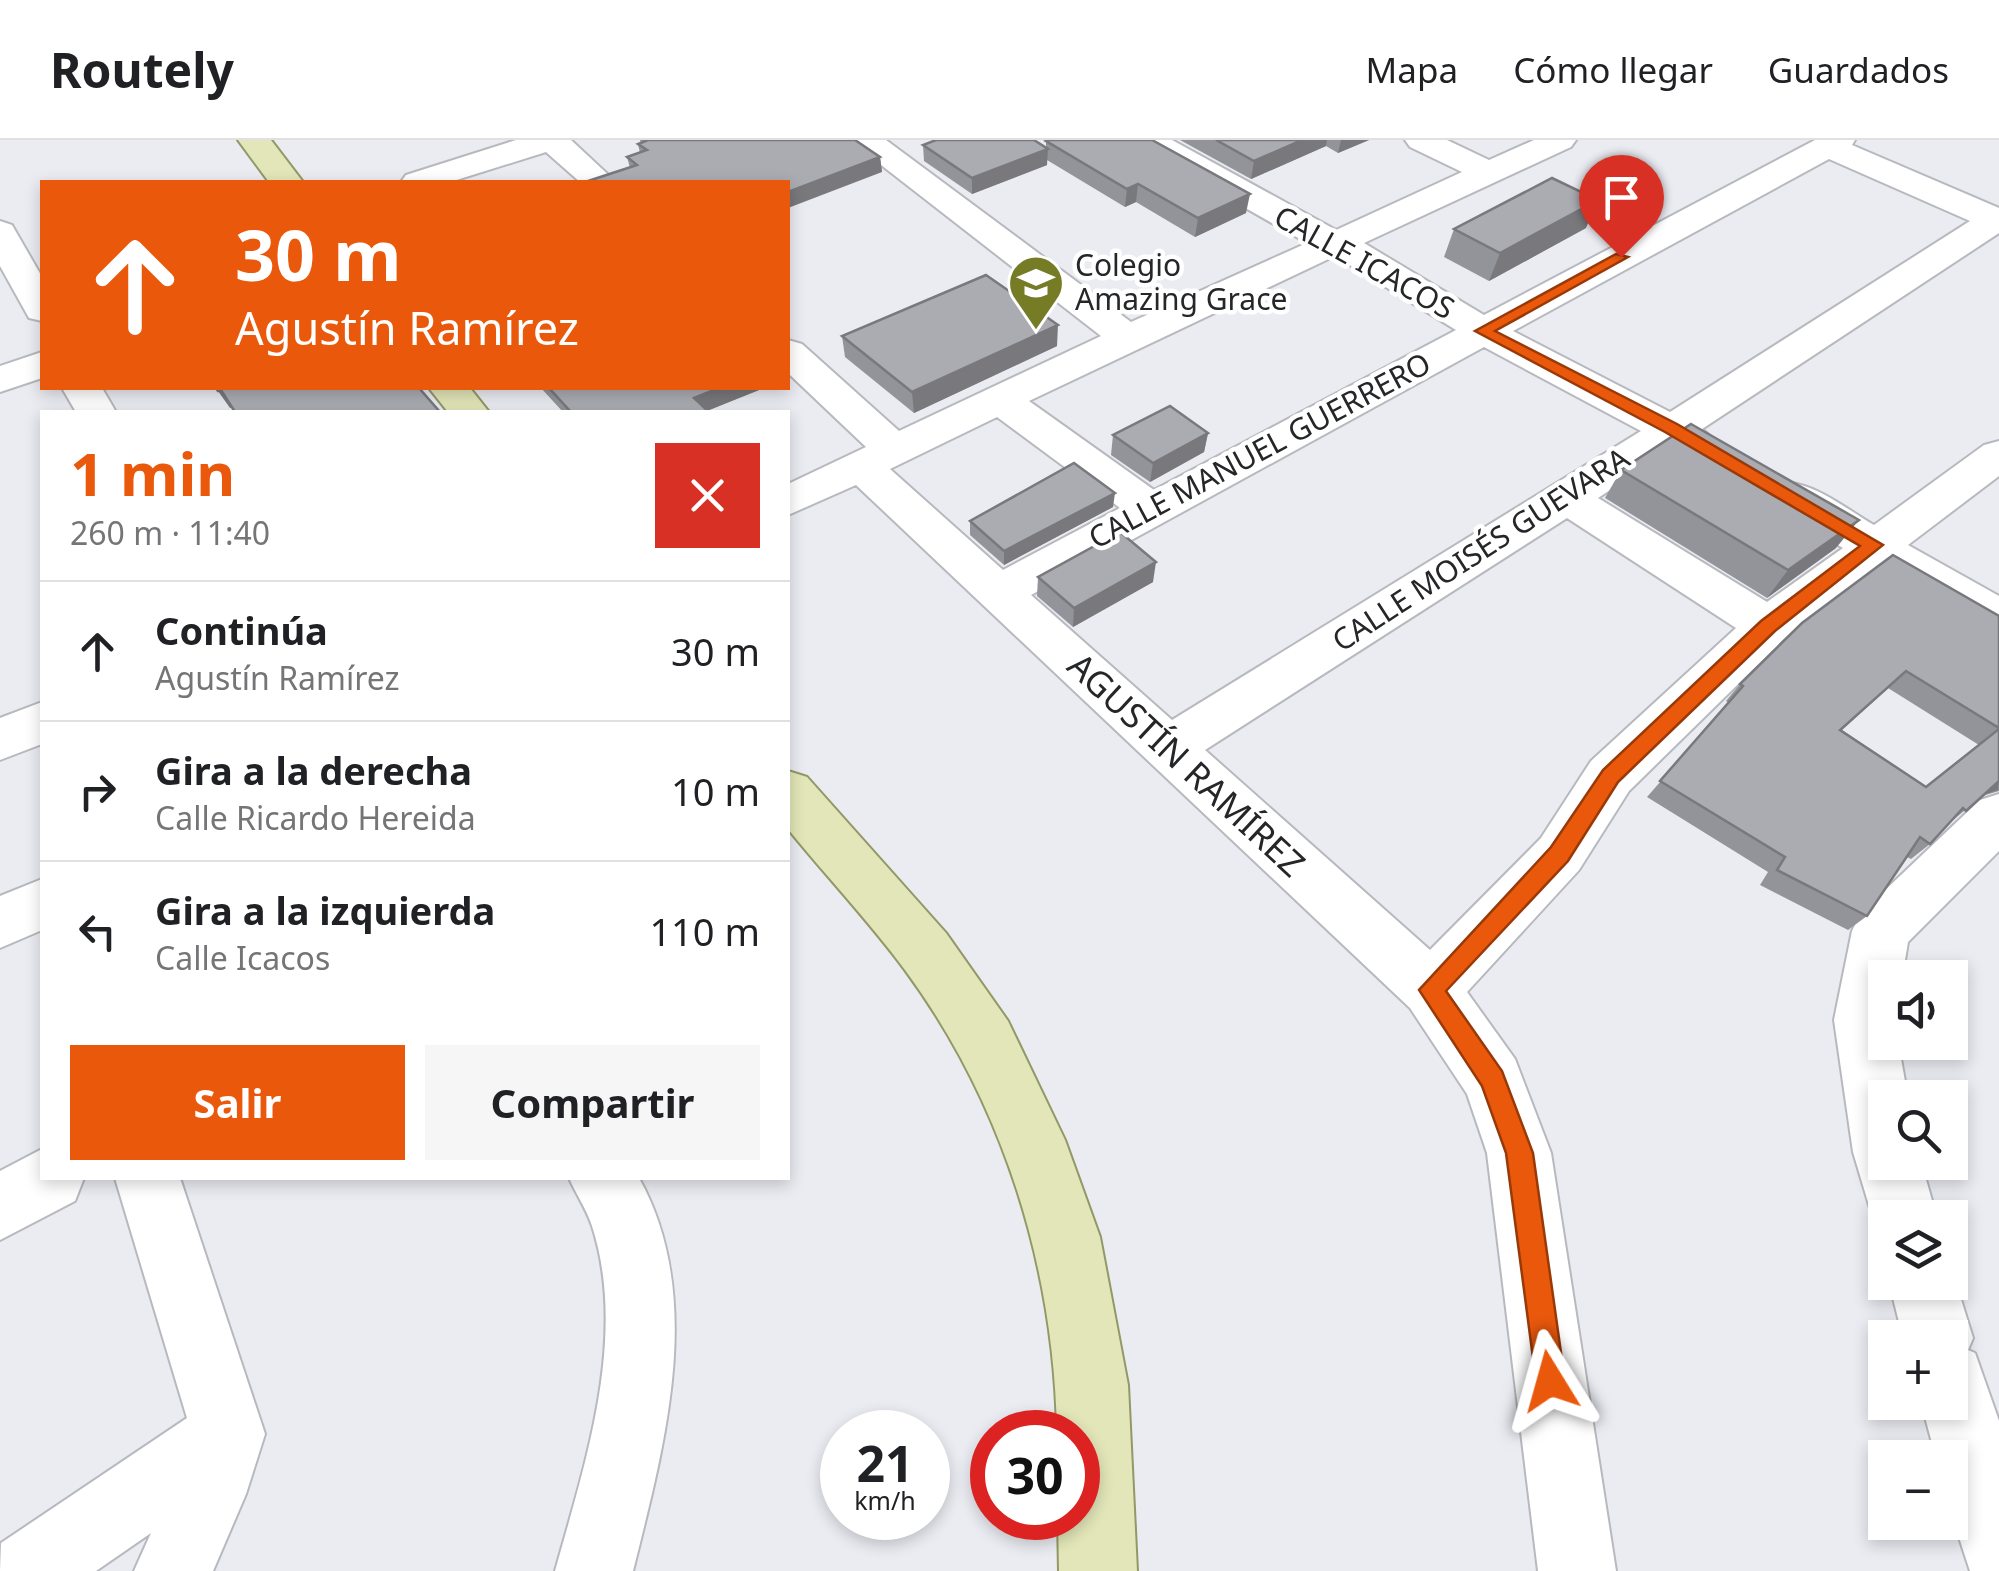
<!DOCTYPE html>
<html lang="es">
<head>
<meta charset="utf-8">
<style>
  body { margin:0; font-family:"Noto Sans",sans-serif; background:#f6f6f6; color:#202124; height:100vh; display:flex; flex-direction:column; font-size:38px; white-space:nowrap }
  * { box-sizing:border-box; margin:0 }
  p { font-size:32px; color:#757577 }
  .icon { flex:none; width:55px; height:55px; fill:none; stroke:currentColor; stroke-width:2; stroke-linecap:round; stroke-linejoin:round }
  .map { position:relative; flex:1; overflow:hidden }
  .side { position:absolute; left:40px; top:270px; width:750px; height:770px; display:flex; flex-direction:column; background:#fff; border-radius:0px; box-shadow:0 5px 15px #0003 }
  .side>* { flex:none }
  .top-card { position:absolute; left:40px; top:40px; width:750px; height:210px; border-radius:0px; box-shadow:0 5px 15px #0003; background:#ea580c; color:#fff; overflow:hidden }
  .buttons { position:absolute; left:1868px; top:820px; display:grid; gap:20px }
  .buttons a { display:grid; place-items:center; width:100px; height:100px; border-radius:0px; background:#fff; box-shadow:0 5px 15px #0003; font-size:50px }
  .speed { position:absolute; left:820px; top:1270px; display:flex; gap:20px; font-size:50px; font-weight:700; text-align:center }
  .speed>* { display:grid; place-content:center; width:130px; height:130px; border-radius:50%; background:#fff; box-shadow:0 5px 15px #0003; line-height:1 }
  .speed small { font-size:25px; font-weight:400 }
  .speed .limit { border:15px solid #d22; background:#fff; color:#111 }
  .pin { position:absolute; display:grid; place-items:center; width:85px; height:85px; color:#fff; margin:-102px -42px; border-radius:50% 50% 50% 0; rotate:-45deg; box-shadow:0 0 10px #0007 }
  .pin .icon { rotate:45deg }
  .me { position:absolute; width:110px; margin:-55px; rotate:352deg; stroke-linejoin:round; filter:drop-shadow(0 0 8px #0008) }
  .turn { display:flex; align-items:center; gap:35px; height:210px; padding:0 30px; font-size:45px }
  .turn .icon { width:130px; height:130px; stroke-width:2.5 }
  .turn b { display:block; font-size:70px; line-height:85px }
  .round { display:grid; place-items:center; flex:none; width:105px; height:105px; border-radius:0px; background:#f6f6f6 }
  .headline { display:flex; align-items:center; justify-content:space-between; height:170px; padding:0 30px }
  h1 { font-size:60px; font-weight:700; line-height:75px; color:#ea580c }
  .action { display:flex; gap:20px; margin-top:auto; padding:20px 30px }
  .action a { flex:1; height:115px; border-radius:0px; background:#ea580c; color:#fff; font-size:40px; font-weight:700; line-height:115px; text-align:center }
  .action a+a { background:#f6f6f6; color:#202124 }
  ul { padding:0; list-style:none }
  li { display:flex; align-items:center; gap:30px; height:140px; padding:0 30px; border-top:2px solid #e0e0e0 }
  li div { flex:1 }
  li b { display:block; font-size:38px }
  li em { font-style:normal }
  header { display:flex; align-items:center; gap:60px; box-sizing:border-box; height:140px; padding:0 50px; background:#fff; border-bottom:2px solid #e0e0e0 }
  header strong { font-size:48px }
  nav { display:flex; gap:55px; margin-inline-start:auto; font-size:35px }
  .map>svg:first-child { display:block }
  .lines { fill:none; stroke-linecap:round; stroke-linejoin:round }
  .minor-casing { stroke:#b7b9be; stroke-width:4 }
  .major-casing { stroke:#939867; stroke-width:4 }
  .minor { fill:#fff; fill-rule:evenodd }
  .major { fill:#e2e6b8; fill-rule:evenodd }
  .wall { fill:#939499; fill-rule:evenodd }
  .shaded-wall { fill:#78787d }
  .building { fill:#abacb2; stroke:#78787d; stroke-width:2.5 }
  .route { fill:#ea580c; stroke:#983908; stroke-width:2.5 }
  .labels { text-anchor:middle; stroke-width:9; stroke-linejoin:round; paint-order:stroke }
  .far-street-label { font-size:30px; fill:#252628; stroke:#fff }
  .far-poi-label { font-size:30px; fill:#252628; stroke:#fff; text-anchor:start }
  .street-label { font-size:35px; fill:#252628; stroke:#fff }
</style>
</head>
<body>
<header>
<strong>Routely</strong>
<nav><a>Mapa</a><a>Cómo llegar</a><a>Guardados</a></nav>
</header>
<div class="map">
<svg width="1999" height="1431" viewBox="0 0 1999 1431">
  <rect width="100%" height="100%" fill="#eaecf2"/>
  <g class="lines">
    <g class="minor-casing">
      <g id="minor">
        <polygon points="516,0 571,0 616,42 580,42 546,12 450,42 401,42 406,35"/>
        <path d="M849 0H886L1131 182 1307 103 1138 7 1133 0H1172L1336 90 1462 32 1410 7 1405 0H1447L1489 20 1534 0H1576L1571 7 1364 103 1484 175 1815 0H1855L1852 5 1999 68V93L1702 289 1719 304 1713 313 1698 317 1673 308 1598 358 1767 462 1843 408 1770 364 1763 354 1770 344C1805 334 1844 368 1874 385L1984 305 1999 301V336L1908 405 1999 456V495L1982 490 1877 428 1785 498 1629 651 1579 730 1467 852 1515 919 1551 1013 1616 1431H1538L1487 1013 1467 954 1410 868 856 345 788 375V344L866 307 788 233V200L802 204 899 291 1101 196ZM1829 19 1970 81 1670 272 1513 191ZM1335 116 1456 190 1154 350 1029 261ZM1484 207 1641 291 1172 580 1031 455ZM997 277 1120 368 1003 430 890 329ZM1567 378 1736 488 1591 621 1541 698 1430 810 1205 610Z"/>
        <polygon points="0,81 12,85 42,137 42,181 29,178 0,126"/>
        <polygon points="42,212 42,238 0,252 0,226"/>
        <polygon points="62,248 102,248 116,272 76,272"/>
        <polygon points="42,562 42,604 0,620 0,578"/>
        <polygon points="1999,654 1999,711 1908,802 1902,838 1885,838 1885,902 1898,902 1908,958 1885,958 1885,1022 1921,1022 1937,1078 1885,1078 1885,1103 1880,1102 1853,1012 1834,880 1852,791 1861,773 1980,660"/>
        <polygon points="42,739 42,790 0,808 0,756"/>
        <polygon points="42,1009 42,1038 84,1038 75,1061 0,1100 0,1031"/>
        <polygon points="115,1038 180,1038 265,1294 246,1354 213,1431 134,1431 151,1393 96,1431 0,1431 1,1403 187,1278"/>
        <path d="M569 1038H639C706 1158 664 1306 633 1431H555C585 1324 628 1197 592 1086 587 1070 576 1054 569 1038Z"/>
        <polygon points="1950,1124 1973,1198 1968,1210 1975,1213 1999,1281 1999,1431 1970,1431 1950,1370 1950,1318 1936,1318 1921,1262 1950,1262 1950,1198 1903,1198 1889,1142 1950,1142"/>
      </g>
    </g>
    <g class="major-casing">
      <g id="major">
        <polygon points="238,0 271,0 303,42 269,42"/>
        <polygon points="429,248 470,248 489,272 448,272"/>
        <path d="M788 631 807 637 946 793 1008 881 1065 1000 1100 1097 1128 1245 1137 1431H1059L1058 1378H1078V1292H1057C1054 1127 1003 963 905 830 869 781 826 736 788 689Z"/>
      </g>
    </g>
    <use href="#minor" class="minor"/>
    <use href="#major" class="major"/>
  </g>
  <g class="wall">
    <polygon points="640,0 855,0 880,17 882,32 630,28 627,17 640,13 638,4 641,3"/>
    <polygon points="1180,0 1369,0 1338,13 1326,6 1251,39"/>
    <polygon points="1046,1 1246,73 1195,97 1136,62 1125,67 1047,20 1047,25 972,54 924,21 923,5 1046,8"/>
    <polygon points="1586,88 1489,141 1444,117 1454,89"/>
    <polygon points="842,196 1057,206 914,273 845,217"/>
    <polygon points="541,248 764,248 707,271 709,272 563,272"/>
    <polygon points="1208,293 1204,312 1150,342 1111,315 1113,295"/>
    <polygon points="1621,330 1836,408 1767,458 1605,358"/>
    <polygon points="1113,367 1004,425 970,395 970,381"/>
    <polygon points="1038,437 1153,442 1073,487 1037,456"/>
    <path d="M1999 476V651L1982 656 1946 686 1930 704 1911 719 1907 717 1867 776 1848 790 1760 745 1768 732 1647 657 1729 563 1726 561 1740 544ZM1888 548 1979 605 1926 647 1842 590Z"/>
  </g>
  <g class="shaded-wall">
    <polygon points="1302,0 1327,0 1326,6 1251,39 1254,21"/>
    <polygon points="1341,0 1369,0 1338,13"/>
    <polygon points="1048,9 1047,25 972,54 972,38"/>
    <polygon points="880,17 882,32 788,68 788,52"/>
    <polygon points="1138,44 1136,62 1125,67 1127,49"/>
    <polygon points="1250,54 1246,73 1195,97 1198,78"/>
    <polygon points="1598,60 1586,88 1489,141 1500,113"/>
    <polygon points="1058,185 1057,206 914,273 912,252"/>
    <polygon points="719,248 764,248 704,272 694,258"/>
    <polygon points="221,250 233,267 230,268 218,251"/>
    <polygon points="1208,293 1204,312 1150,342 1153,323"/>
    <polygon points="1115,353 1113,367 1004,425 1004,411"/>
    <polygon points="1859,380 1836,408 1767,458 1788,430"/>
    <polygon points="1156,422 1153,442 1073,487 1074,468"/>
    <polygon points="1999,641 1998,650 1977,657"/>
  </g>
  <g class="building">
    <polygon points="648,0 855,0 880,17 788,52 788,42 585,42 637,25 627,17 647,10 638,4"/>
    <polygon points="936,0 1034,0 1048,9 972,38 923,5"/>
    <polygon points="1049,0 1152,0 1250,54 1198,78 1138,44 1127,49 1046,1"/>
    <polygon points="1216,0 1302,0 1254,21"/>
    <polygon points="1552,38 1598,60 1500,113 1454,89"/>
    <polygon points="986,135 1058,185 912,252 842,196"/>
    <polygon points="216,248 419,248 440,272 235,272 221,250 218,251"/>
    <polygon points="549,248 719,248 694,258 709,272 571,272"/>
    <polygon points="1170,266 1208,293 1153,323 1113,295"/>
    <polygon points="1691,284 1859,380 1788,430 1621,330"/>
    <polygon points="1074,323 1115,353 1004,411 970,381"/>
    <polygon points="1120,392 1156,422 1074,468 1038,437"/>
    <polygon points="1893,415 1999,476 1999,588 1906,531 1840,590 1926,647 1999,589 1999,641 1966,671 1963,668 1930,704 1920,697 1867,776 1777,730 1785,717 1660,641 1743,546 1740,544 1802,483"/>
  </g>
  <polygon class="route" points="1616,114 1628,117 1495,191 1677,284 1883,405 1775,491 1618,642 1568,721 1446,851 1502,931 1533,1013 1565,1241 1561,1252 1550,1256 1540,1252 1536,1241 1506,1013 1482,946 1419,850 1551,707 1603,630 1761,481 1860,406 1665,292 1475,191"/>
  <defs>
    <g id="school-pin" transform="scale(2.875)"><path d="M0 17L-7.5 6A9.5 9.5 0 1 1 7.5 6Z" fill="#767c26" stroke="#fff"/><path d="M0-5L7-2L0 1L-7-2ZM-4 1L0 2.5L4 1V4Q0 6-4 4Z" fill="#fff"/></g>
  </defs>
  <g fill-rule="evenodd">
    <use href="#school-pin" x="1036" y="143"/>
  </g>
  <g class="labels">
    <g class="far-street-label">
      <text transform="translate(1364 123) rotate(29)" y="10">CALLE ICACOS</text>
      <text transform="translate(1260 311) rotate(-28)" y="10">CALLE MANUEL GUERRERO</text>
      <text transform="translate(1481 410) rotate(-33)" y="10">CALLE MOISÉS GUEVARA</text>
    </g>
    <g class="far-poi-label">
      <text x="1075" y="136">Colegio<tspan x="1075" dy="34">Amazing Grace</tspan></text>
    </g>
    <g class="street-label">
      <text transform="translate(1186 625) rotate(43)" y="12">AGUSTÍN RAMÍREZ</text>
    </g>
  </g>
</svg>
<div class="buttons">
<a><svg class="icon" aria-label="sound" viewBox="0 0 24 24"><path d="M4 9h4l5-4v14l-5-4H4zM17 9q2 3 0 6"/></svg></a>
<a><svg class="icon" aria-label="search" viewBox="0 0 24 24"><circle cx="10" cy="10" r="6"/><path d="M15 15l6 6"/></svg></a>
<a><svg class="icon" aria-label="layers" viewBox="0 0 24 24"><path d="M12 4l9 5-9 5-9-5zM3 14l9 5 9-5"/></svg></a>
<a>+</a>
<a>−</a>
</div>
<div class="speed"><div>21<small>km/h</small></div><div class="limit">30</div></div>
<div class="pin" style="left:1621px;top:117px;background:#d93025"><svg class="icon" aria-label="arrive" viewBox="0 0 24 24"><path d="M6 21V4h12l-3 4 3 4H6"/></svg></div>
<svg class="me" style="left:1550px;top:1241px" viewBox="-20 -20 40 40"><path d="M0-17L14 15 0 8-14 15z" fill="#ea580c" stroke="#fff" stroke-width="4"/></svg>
<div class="top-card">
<div class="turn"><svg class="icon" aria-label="ahead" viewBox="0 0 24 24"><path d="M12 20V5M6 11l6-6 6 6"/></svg><div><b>30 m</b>Agustín Ramírez</div></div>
</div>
<section class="side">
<div class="headline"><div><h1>1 min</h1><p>260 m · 11:40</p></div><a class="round" style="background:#d93025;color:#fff"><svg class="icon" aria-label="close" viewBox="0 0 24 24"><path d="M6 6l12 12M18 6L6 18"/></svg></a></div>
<ul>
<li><svg class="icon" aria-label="ahead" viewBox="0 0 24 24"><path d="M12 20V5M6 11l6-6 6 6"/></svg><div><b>Continúa</b><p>Agustín Ramírez</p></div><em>30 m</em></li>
<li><svg class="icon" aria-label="right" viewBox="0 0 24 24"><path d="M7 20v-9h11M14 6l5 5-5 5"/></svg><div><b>Gira a la derecha</b><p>Calle Ricardo Hereida</p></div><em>10 m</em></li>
<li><svg class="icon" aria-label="left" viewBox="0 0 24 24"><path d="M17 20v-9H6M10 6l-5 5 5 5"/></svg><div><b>Gira a la izquierda</b><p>Calle Icacos</p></div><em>110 m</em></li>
</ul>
<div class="action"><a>Salir</a><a>Compartir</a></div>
</section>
</div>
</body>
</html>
